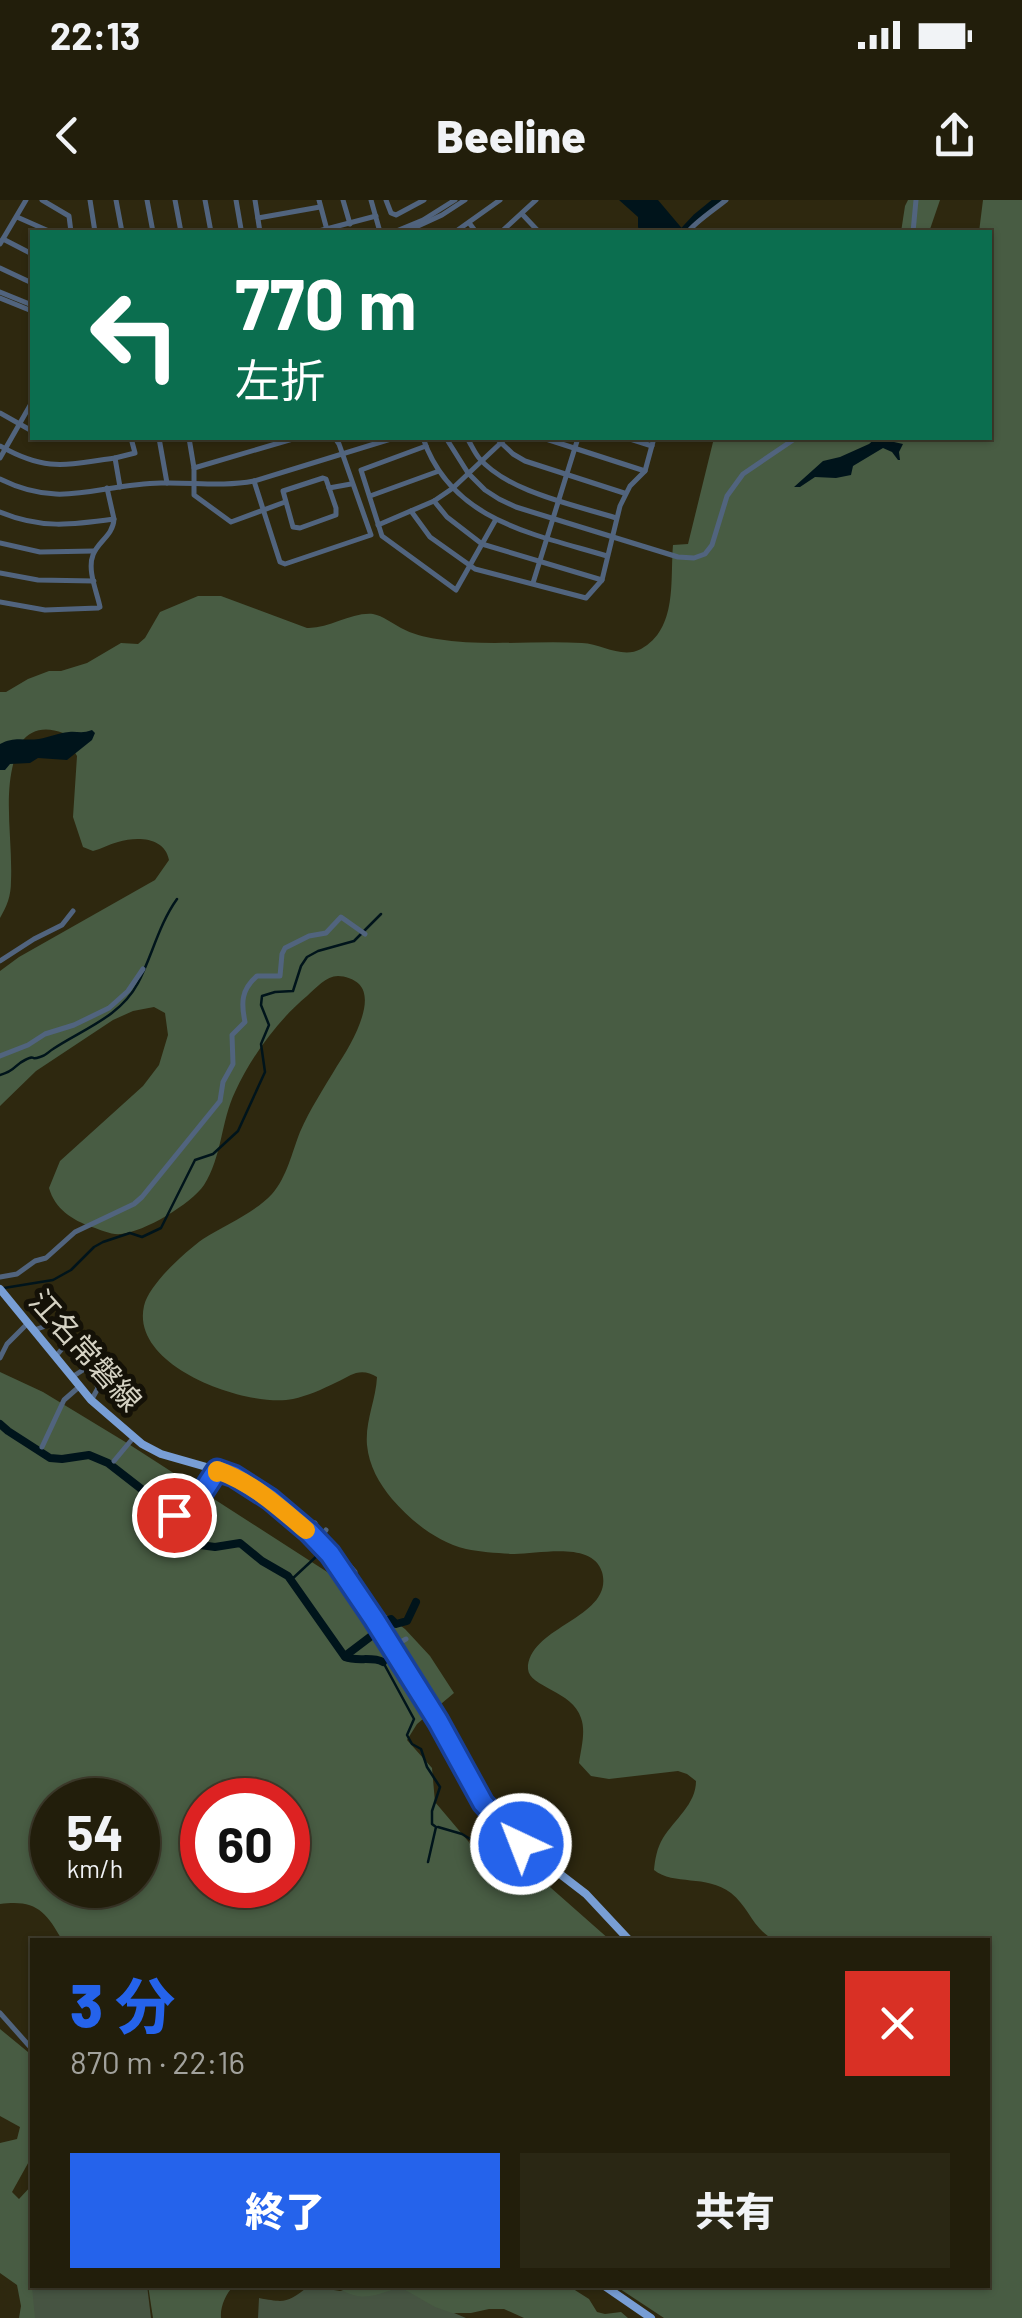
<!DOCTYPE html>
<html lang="ja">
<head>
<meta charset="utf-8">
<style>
  body { margin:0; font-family:Barlow,"Noto Sans JP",sans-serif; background:#2a2714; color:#f1f3f6; height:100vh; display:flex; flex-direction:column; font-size:38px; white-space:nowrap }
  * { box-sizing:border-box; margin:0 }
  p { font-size:32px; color:#a2a29d }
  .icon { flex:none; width:55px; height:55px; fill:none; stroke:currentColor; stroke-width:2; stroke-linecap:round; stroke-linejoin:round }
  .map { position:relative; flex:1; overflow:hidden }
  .details { position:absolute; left:30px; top:1738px; width:960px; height:350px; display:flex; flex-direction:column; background:#221e0b; border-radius:0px; box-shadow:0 2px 8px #0004,0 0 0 2px #3f3c2c }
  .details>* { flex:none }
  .top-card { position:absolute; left:30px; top:30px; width:962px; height:210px; border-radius:0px; box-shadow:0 2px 8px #0004,0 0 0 2px #3f3c2c; background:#0b6e4f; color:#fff; overflow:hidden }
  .speed { position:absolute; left:30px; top:1578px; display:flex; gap:20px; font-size:50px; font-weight:700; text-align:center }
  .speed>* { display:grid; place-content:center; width:130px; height:130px; border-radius:50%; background:#221e0b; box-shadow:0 2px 8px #0004,0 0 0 2px #3f3c2c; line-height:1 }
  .speed small { font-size:25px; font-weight:400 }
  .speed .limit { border:15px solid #d22; background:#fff; color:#111 }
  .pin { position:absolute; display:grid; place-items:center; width:85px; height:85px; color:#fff; margin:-42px; border:5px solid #fff; border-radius:50%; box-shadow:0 2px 10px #0007 }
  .me { position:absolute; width:110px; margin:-55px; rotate:317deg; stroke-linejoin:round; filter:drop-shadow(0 0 8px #0008) }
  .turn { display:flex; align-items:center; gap:35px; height:210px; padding:0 40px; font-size:45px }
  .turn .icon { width:130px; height:130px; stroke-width:2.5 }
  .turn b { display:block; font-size:70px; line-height:85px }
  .round { display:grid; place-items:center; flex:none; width:105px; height:105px; border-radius:0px; background:#2a2714 }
  .head { display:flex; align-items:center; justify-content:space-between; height:170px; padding:0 40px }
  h1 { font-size:60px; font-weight:800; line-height:75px; color:#2563eb }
  .cta { display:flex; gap:20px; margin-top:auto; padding:20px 40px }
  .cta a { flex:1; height:115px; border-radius:0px; background:#2563eb; color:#fff; font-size:40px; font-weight:800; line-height:115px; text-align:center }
  .cta a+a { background:#2a2714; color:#f1f3f6 }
  .status { display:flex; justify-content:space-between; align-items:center; height:70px; padding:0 50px; background:#221e0b; direction:ltr }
  .status svg { height:28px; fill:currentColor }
  header { display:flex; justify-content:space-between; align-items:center; height:130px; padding:0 40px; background:#221e0b; font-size:45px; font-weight:800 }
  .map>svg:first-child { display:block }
  .green { fill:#465442 }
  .forest { fill:#485c43; fill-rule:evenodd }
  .water { fill:#00141b }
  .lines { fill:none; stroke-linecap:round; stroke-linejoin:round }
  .stream { stroke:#00141b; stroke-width:2.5 }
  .river { stroke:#00141b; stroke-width:8 }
  .minor { stroke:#51647e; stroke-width:5 }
  .major { stroke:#789ed5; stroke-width:8 }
  .route-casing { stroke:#184099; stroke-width:25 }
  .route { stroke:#2563eb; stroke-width:18 }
  .slow { stroke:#f59e0b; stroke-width:18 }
  .labels { text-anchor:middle; stroke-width:10; stroke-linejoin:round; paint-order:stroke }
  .street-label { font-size:30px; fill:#d5d2c3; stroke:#141107 }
</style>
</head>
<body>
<div class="status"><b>22:13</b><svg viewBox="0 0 49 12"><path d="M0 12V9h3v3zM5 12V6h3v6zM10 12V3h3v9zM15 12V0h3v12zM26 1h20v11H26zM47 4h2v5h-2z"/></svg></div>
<header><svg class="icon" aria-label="back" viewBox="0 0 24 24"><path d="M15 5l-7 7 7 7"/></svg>Beeline<svg class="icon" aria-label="share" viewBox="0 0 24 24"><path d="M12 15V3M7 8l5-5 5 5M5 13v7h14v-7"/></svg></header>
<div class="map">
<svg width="1022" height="2118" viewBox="0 0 1022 2118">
  <rect width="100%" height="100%" fill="#2e280f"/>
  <g class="green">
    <polygon points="32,2055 32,2085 147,2085 151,2118 27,2118 29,2064"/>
    <path d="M364 2085H418L435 2105 466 2118H258L259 2098C286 2103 287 2103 309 2086L340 2091Z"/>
  </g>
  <g class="forest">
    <polygon points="908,0 940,0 929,32 901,32 905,6"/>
    <path d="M983 0H1022V2118H664L614 2085H988V1740H775C753 1730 749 1707 731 1693 706 1674 674 1686 654 1670 655 1659 657 1648 663 1638 675 1619 696 1604 696 1581L687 1574 678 1571 609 1579 591 1576 579 1563C581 1549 586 1531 581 1518 573 1491 529 1487 528 1469 528 1426 615 1418 602 1372 592 1340 536 1355 512 1354 497 1353 480 1352 466 1349 437 1342 411 1321 392 1299 379 1283 369 1266 367 1245 365 1221 376 1200 377 1177 370 1173 364 1171 356 1173 349 1175 342 1180 335 1183 323 1189 307 1196 293 1199 247 1208 130 1167 144 1106 149 1084 185 1052 203 1039 226 1024 253 1014 272 994 287 977 292 952 300 932 310 909 324 888 337 866 349 848 377 802 359 784 354 779 345 776 338 776 326 776 316 788 307 796 278 820 251 857 235 892 221 921 222 957 204 985 191 1004 144 1032 121 1034 111 1035 101 1030 92 1027 72 1020 55 1009 49 988L60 961 143 886 159 865 168 835 165 813 154 807 133 811 113 820 36 871 0 906V771L19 757 155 680 169 660C165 637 137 636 118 642 109 644 102 649 93 651L83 647 73 617 77 556 63 533C47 527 31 528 21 543 0 584 13 635 11 681 11 696 7 706 0 718V492H6L28 479 49 471H61L87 463 121 443 138 444 145 438 160 412 198 396H221L307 428C329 429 351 412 373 414 383 416 392 423 401 428 412 434 424 437 437 439 485 447 534 440 582 443 602 444 622 459 641 449 678 429 670 379 673 345L688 344 714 238H990V32H979Z"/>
    <path d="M0 1172 43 1192 127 1243 335 1377 405 1429 430 1456 454 1493 417 1524 407 1540 432 1568 435 1602 501 1680H542L610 1740H62C46 1711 35 1699 0 1704ZM52 1600H138V1685H52ZM202 1600H288V1685H202Z"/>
    <polygon points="0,1829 28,1852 32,1859 32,1956 12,1992 19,1999 32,1985 30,2066 35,2118 19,2118 21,2106 17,2085 0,2073 0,1943 17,1939 20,1927 0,1916"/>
    <path d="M148 2085H234C226 2094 220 2106 221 2118H153Z"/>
    <path d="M333 2085H567L589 2099 597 2112 605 2114 621 2112 628 2118H524L504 2109H489L471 2113H452L435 2107 400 2087C371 2097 361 2103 333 2085Z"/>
  </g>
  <g class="water">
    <polygon points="619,0 658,0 685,32 640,32 638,27 638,17"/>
    <polygon points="876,238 893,238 894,242 903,244 899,252 900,260 898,260 892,252 883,248 853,266 851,275 836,278 815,277 800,287 794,287 823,261 840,257 869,244"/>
    <path d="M92 530 95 533 92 540 67 560 38 558 30 563 10 564 5 570H0V544C15 536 23 541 39 539 49 537 58 533 69 532 77 531 82 534 92 530Z"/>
  </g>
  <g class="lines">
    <g class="stream">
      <path d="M0 875C16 871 14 865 25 860 38 854 28 861 40 857 46 856 48 852 53 849 83 829 120 817 138 783 152 756 159 724 177 699"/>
      <polyline points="4,1088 53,1080 71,1070 94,1047 103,1042 130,1033 142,1037 161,1028 195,960 213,954 238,931 265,872 261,844 269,825 261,805 262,796 275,792 293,791 301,766 307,757 318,751 354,741 381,714"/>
      <polyline points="291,1380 319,1354 365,1421 369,1417"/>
      <polyline points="383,1462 414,1519 407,1535 412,1544 421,1549 427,1567 440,1587 432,1611 432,1624 436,1627 428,1662"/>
      <polyline points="438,1627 462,1634 480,1645 508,1676 530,1682 545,1682"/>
    </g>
    <g class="river">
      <polyline points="683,32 697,17 718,0"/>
      <path d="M0 1224 8 1231 50 1258 62 1259 89 1255 108 1263 162 1305 200 1345 215 1347 240 1343 262 1361 288 1376 345 1457C357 1462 372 1456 383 1462"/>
      <polyline points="345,1456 374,1434 383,1422 391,1419 396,1424 407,1421 416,1402"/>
    </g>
    <g class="minor">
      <polyline points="42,0 69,16 71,32"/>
      <polyline points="90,0 95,32"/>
      <polyline points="116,0 122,32"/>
      <polyline points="147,0 153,32"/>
      <polyline points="175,0 181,32"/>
      <polyline points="205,0 211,32"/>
      <polyline points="236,0 241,29"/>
      <polyline points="255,0 260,32"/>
      <polyline points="319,0 327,30"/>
      <polyline points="343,0 350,24"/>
      <polyline points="371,0 380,32"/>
      <polyline points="386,0 391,13 396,15 424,0"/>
      <polyline points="523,15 539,32"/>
      <polyline points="17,17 51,32"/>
      <polyline points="258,18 320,7"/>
      <polyline points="470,24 476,32"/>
      <polyline points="315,32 376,16"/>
      <polyline points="394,32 423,20 455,0"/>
      <polyline points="405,32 442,15 465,0"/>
      <polyline points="455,32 500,0"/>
      <polyline points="501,32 536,0"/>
      <path d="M688 32C694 23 715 9 726 0"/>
      <polyline points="913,32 916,0"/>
      <polyline points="3,39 32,54"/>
      <polyline points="0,44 26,0"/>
      <polyline points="0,68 32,83"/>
      <polyline points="0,92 32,105"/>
      <polyline points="0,98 32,111"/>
      <polyline points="0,213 32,231"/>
      <polyline points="159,238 167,283"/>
      <polyline points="192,238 189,238 194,268 194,295 231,322 285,302"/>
      <path d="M423 238C451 321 534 334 607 356"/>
      <polyline points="446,238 468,273 485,290 499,299 516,307 613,337 678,357 694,358 705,354 712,345 727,296 743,274 796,238"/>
      <path d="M467 238C471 244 474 252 479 258 508 292 575 305 616 318"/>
      <polyline points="496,238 513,254 525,261 624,293"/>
      <polyline points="543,238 645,271"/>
      <polyline points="627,238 652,246"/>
      <path d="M0 246C46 272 65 265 115 258"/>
      <polyline points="426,246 361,270 382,336 456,390 495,321"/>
      <polyline points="0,258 32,202"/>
      <polyline points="194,268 296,238"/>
      <polygon points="323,278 326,279 336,308 336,315 300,328 293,327 283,291"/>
      <path d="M0 279C62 310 98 284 161 283 193 282 222 287 254 281L394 238"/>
      <polyline points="254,281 280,362 285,364 371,335 339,244 335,238"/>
      <polyline points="120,287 115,258 135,253 131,238"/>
      <polyline points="329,288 351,284"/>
      <polyline points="370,296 439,271"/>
      <polyline points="434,301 447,317 482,344 602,380"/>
      <polyline points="411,311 430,337 475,369 586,398 602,380 620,306 630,286 645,271 654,238"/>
      <path d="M0 312C41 329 71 325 114 319L107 288"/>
      <polyline points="378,325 434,301 453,288 506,238"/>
      <polyline points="0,343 40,352 94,351"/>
      <polyline points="0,373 38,380 94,381"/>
      <polyline points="533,383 578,238"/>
      <path d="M0 402 45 410 98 408 100 407C97 392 87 370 93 355 98 341 113 336 114 319"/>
      <polyline points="0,761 34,739 62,725 73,711"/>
      <polyline points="0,856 28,845 45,834 74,825 109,808 128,791 143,769"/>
      <path d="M0 1077 17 1074 35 1061 46 1058 75 1032 134 1004 142 997 220 901 223 882 233 864 232 835 245 822C241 803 241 790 257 776H280L282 754 285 748 309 736 326 733 341 717 365 734"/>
      <polyline points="34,1130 43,1127 47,1121"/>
      <polyline points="56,1156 67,1143 61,1136"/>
      <polyline points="0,1158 7,1144 28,1123"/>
      <polyline points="72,1177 83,1170"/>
      <polyline points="92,1199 98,1188 93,1176 96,1174 104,1179 108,1176 104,1171"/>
      <polyline points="42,1247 64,1200 80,1186"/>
      <polyline points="114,1261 134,1237"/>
      <polyline points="172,1318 204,1290 217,1270"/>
      <polyline points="309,1332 315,1323"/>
      <polyline points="318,1341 326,1330"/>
      <polyline points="340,1367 349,1365 355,1372 355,1377 352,1385"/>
      <polyline points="373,1416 381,1416 388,1424 387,1439"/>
      <polyline points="392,1447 406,1439"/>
      <polyline points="0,1813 32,1849"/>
    </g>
    <g class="major">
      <polyline points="0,1089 91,1200 142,1244 161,1254 217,1270 251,1285 271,1299 321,1343 340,1367 374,1419 438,1521 483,1603 521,1644 586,1694 629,1740"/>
      <polyline points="603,2085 651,2118"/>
    </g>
  </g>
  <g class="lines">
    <g class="route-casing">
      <polyline id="route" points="174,1315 204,1290 217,1270 234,1276 270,1299 309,1332 330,1354 374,1419 438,1521 483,1603 521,1644"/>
    </g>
    <use href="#route" class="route"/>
    <path class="slow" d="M217 1273V1270C253 1283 278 1306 306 1330"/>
  </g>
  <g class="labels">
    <g class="street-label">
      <text transform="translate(85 1151) rotate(48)" y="10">江名常磐線</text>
    </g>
  </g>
</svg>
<div class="speed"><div>54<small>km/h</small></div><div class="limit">60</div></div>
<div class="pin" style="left:174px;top:1315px;background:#d93025"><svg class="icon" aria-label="arrive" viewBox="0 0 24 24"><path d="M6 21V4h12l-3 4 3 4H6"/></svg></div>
<svg class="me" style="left:521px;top:1644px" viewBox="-20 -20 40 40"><circle r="17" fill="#2563eb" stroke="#fff" stroke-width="3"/><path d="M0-11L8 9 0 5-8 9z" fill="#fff"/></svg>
<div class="top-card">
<div class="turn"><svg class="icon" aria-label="left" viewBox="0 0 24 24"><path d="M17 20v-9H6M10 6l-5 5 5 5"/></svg><div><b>770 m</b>左折</div></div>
</div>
<section class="details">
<div class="head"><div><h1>3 分</h1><p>870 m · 22:16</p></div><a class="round" style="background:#d93025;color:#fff"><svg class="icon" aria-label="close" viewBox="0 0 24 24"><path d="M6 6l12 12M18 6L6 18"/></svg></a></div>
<div class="cta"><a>終了</a><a>共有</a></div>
</section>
</div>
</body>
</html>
